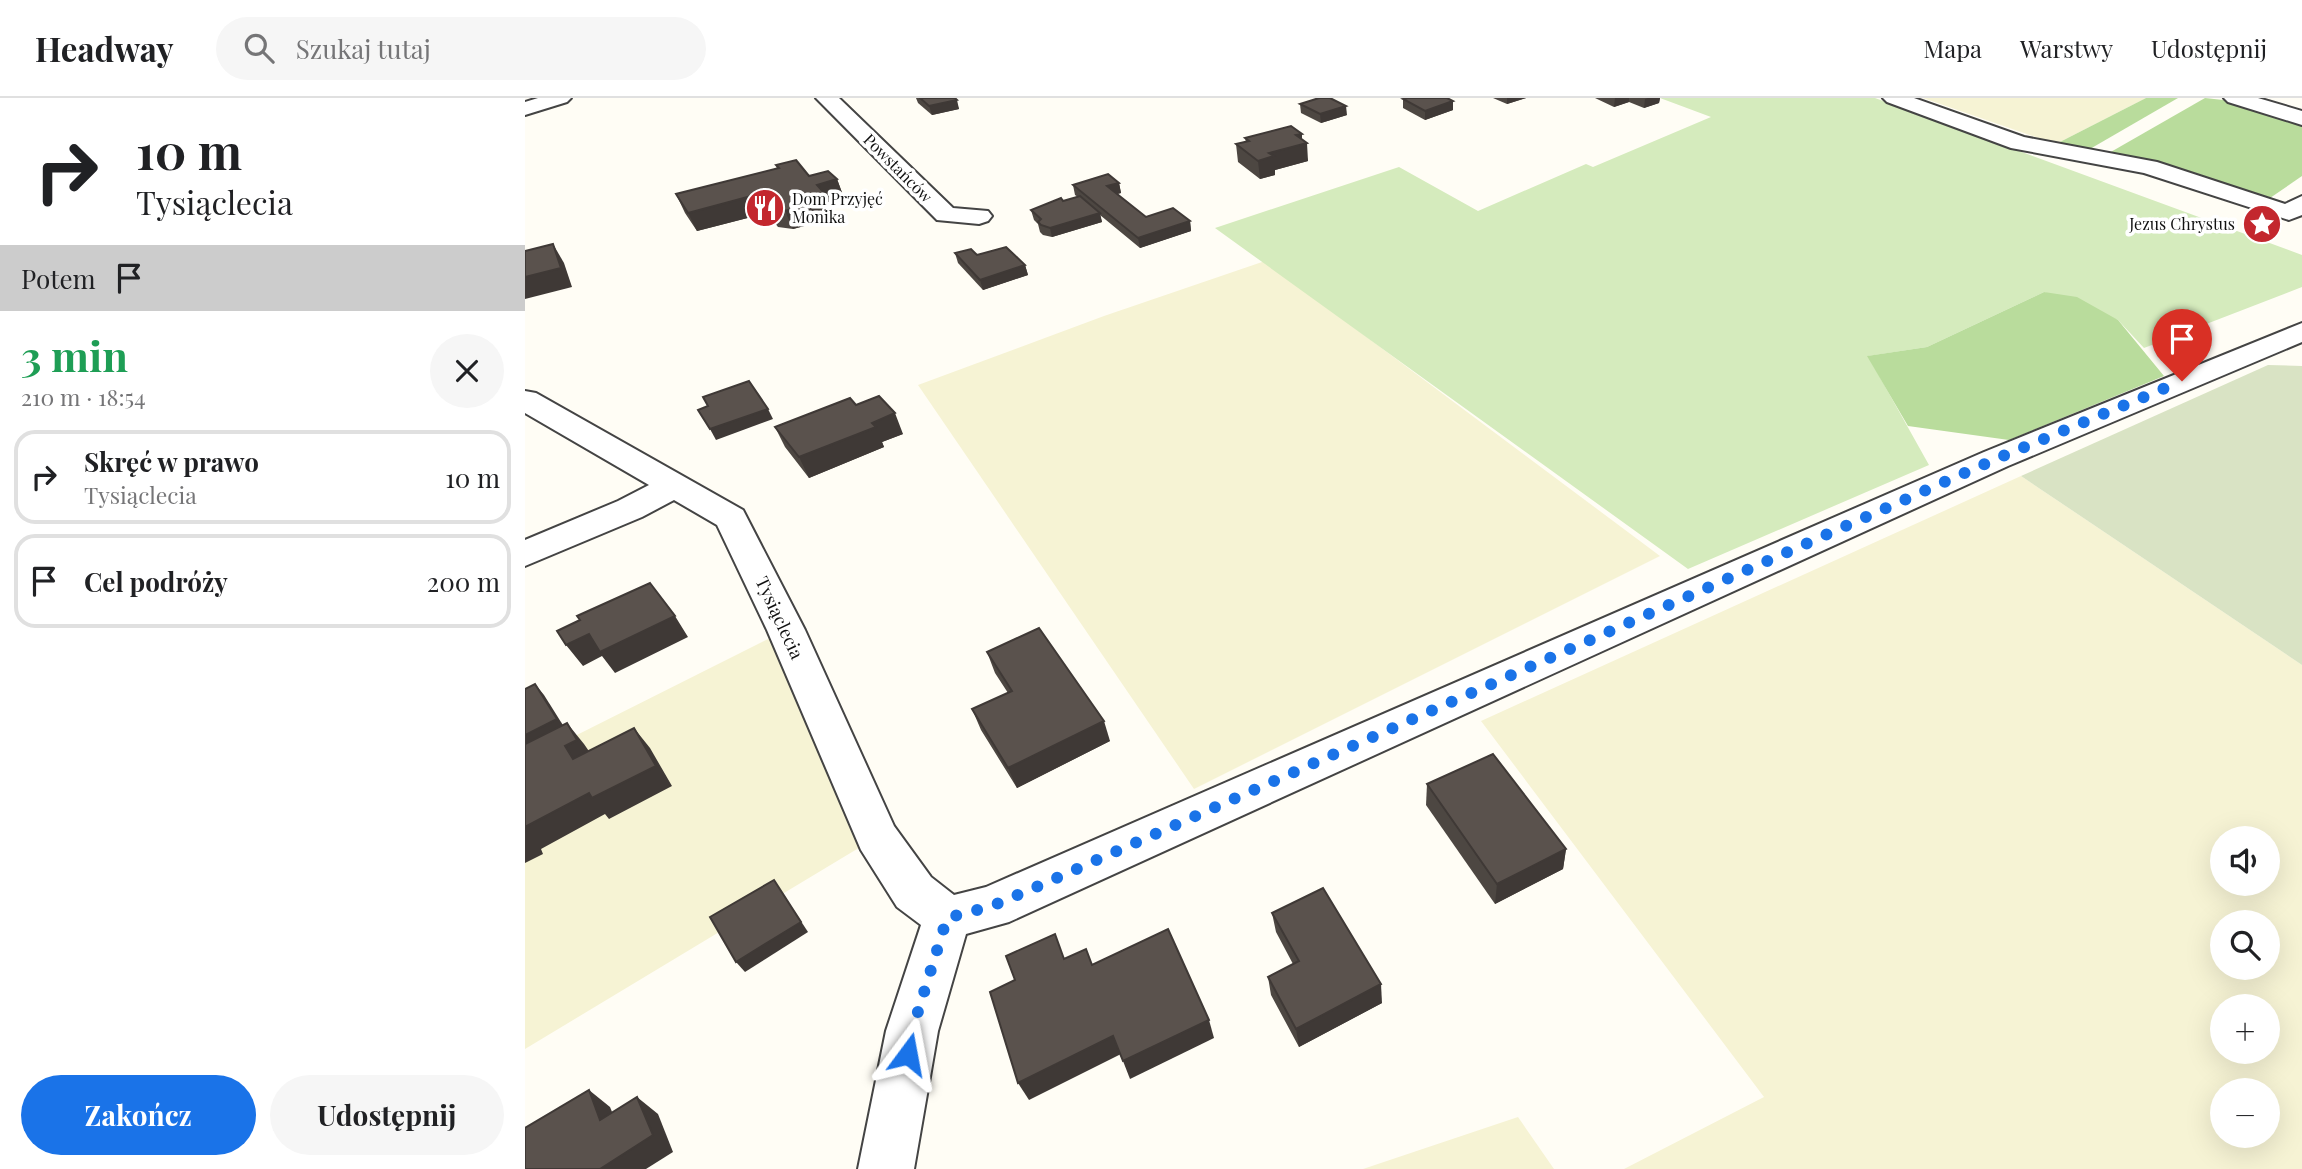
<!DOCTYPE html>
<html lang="pl">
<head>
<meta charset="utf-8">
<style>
  body { margin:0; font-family:"Playfair Display",serif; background:#f6f6f6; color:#202124; height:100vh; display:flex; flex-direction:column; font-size:26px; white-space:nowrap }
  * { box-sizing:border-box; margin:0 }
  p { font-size:23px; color:#757577 }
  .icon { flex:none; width:38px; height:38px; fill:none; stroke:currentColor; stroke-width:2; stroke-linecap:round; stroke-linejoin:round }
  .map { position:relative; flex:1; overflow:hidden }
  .drawer { display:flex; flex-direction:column; background:#fff; width:525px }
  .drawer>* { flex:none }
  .hud { background:#fff; color:#202124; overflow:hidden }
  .fabs { position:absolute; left:1685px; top:728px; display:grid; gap:14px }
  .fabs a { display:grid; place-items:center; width:70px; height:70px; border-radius:50%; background:#fff; box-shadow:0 7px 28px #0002; font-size:35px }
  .pin { position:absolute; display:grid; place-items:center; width:60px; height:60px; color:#fff; margin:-72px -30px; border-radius:50% 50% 50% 0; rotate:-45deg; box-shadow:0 0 7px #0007 }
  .pin .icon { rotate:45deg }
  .me { position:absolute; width:77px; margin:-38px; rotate:13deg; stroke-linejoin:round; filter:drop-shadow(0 0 5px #0008) }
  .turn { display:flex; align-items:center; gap:24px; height:147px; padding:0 21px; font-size:32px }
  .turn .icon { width:91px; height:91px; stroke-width:2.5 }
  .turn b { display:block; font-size:49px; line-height:60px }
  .then { display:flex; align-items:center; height:66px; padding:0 21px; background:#0003; gap:14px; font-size:26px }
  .round { display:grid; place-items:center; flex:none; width:74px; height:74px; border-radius:37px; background:#f6f6f6 }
  .headline { display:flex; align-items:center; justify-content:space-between; height:119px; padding:0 21px }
  h1 { font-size:42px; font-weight:700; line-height:52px; color:#1e9e55 }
  .primary-button { display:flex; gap:14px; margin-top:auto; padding:14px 21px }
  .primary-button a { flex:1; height:80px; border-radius:42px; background:#1a73e8; color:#fff; font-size:28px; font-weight:700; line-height:80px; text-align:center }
  .primary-button a+a { background:#f6f6f6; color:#202124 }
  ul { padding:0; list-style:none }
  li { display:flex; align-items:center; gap:21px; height:94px; margin:0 14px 10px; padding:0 7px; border:4px solid #e0e0e0; border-radius:21px }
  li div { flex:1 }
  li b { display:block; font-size:26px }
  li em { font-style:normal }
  header { display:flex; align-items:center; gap:42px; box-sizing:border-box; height:98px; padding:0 35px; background:#fff; border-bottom:2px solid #e0e0e0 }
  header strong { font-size:33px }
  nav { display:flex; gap:38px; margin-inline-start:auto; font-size:24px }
  .search { width:490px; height:63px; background:#f6f6f6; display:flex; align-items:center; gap:18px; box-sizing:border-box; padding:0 24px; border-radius:38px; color:#757577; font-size:26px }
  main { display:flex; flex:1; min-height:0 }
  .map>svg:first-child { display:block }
  .farmland { fill:#f6f3d4; fill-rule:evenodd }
  .green { fill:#d5ebbd }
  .forest { fill:#b9dc9c }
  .cemetery { fill:#d9e3c4 }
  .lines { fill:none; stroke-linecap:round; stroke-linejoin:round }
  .minor-casing { stroke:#444; stroke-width:4 }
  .minor { fill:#fff; fill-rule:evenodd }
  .wall { fill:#4d4742 }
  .shaded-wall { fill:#3f3936 }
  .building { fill:#5a524d; stroke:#3f3936; stroke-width:2 }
  .route { stroke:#1a73e8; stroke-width:12; stroke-dasharray:0 21.6 }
  .labels { text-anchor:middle; stroke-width:7; stroke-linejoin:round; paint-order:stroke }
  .far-street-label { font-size:16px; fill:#111; stroke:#fff }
  .far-poi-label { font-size:16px; fill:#111; stroke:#fff; text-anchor:start }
  .street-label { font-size:18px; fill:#111; stroke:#fff }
</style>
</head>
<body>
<header>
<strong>Headway</strong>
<div class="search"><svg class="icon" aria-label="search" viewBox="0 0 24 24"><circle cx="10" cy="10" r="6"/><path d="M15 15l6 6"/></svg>Szukaj tutaj</div>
<nav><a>Mapa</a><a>Warstwy</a><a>Udostępnij</a></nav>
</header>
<main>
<section class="drawer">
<div class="hud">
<div class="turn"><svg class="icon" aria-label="right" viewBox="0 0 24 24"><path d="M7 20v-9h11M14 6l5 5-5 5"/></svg><div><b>10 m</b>Tysiąclecia</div></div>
<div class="then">Potem<svg class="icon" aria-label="arrive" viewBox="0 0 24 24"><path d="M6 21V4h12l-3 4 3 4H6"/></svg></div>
</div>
<div class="headline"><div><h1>3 min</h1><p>210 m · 18:54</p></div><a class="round"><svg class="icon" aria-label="close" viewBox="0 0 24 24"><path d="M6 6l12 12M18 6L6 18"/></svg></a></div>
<ul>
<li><svg class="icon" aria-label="right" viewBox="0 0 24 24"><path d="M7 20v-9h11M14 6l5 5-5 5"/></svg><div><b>Skręć w prawo</b><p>Tysiąclecia</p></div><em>10 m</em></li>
<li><svg class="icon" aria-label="arrive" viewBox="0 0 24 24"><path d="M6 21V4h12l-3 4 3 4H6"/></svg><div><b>Cel podróży</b></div><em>200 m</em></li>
</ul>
<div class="primary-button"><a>Zakończ</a><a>Udostępnij</a></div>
</section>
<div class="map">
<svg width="1777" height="1071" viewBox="0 0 1777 1071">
  <rect width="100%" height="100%" fill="#fffdf5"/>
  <g class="farmland">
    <polygon points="1398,0 1621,0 1531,46"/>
    <polygon points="740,163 1135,458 669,691 393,287 579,218"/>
    <path d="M1496 378 1777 567V1071H1099L1239 999 956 623ZM1698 740H1743V786H1698ZM1698 824H1743V870H1698ZM1698 908H1743V954H1698ZM1698 992H1743V1038H1698Z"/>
    <polygon points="261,532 352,739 0,951 0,663"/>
    <polygon points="993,1019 1029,1071 838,1071"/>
  </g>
  <polygon class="green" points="1135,0 1350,0 1777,157 1777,189 1619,250 1593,222 1519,194 1402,249 1343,258 1404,367 1163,471 690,130 874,69 953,113 1061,66 1068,69 1186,19"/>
  <g class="forest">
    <polygon points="1621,0 1653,0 1558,55 1531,46"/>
    <polygon points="1680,0 1707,3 1777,24 1777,78 1745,100 1584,55"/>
    <polygon points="1519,194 1552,199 1593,222 1639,278 1484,342 1383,328 1342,258 1402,249"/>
  </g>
  <polygon class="cemetery" points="1743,267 1777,268 1777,567 1496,378"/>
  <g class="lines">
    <g class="minor-casing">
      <g id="minor">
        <polygon points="13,0 46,0 42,4 0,17 0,4"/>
        <polygon points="291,0 314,0 428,110 463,113 467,118 463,123 454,126 412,122"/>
        <polygon points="1358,0 1389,0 1499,39 1632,64 1760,106 1777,98 1777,117 1764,122 1619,75 1486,50 1362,4"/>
        <polygon points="1699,0 1733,0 1777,13 1777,27 1703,4"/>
        <polygon points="1777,225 1777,244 1483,368 484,824 441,836 413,933 389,1071 333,1071 361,933 396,827 372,809 336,752 242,532 192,427 149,402 117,419 0,468 0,442 93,403 124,387 0,315 0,293 11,295 218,412 280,532 369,728 406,779 429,797 461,789 1459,354"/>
      </g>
    </g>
    <use href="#minor" class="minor"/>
  </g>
  <g class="wall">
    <polygon points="391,0 430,0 434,11 407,17 393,5"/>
    <polygon points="968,0 1001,0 982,6"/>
    <polygon points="1070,0 1135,0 1134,5 1119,10 1104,4 1089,9"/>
    <polygon points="878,1 928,12 900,22 878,10"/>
    <polygon points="775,6 822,17 796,25 776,15"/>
    <polygon points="777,36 777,42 783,63 750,72 750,77 735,81 713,64 711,46 721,44 720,40"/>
    <polygon points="251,67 284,78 312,81 319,100 303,104 308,116 298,123 268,131 253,129 242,115 172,133 160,115 151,96 252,71"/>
    <polygon points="594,85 596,95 592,96 621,119 665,123 666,133 615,150 575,117 577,124 527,139 518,137 515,134 513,126 509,122 506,112 553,99 550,97 548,87"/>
    <polygon points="430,155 452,157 500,167 503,177 458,192 433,165"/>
    <polygon points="331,307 378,336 357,344 359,349 284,380 260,349 250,329"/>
    <polygon points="462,554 585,643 492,690 456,632 447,611 483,595 470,575"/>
    <polygon points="902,686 1041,751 1038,771 970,806 901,707"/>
    <polygon points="747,815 857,905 774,949 746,897 743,879 768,866 751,834"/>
  </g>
  <g class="shaded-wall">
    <polygon points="982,0 1001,0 982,6"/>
    <polygon points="1090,0 1104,0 1104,4 1089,9"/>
    <polygon points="1123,0 1135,0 1134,5 1119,10 1120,1"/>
    <polygon points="432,2 434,11 407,17 404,8"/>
    <polygon points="928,3 928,12 900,22 900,13"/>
    <polygon points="821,8 822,17 796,25 795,16"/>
    <polygon points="777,36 777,46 782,45 783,63 750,72 750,77 735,81 733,63 771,37"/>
    <polygon points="312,81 319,100 303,104 308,116 298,123 268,131 260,113 292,87"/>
    <polygon points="594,85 596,95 584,98 582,88"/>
    <polygon points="234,96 242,115 172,133 163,115"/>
    <polygon points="575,115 577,124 527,139 525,130"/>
    <polygon points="665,123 666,133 615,150 613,140"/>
    <polygon points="28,146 39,165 47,189 0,201 0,179"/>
    <polygon points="500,167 503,177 458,192 455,182"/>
    <polygon points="243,311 248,321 191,342 185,331"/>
    <polygon points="370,315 378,336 357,344 359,349 284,380 274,359 347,325"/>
    <polygon points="150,518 163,539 90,575 77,558 58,568 41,547 64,536"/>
    <polygon points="10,586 19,597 41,632 0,652 0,637"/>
    <polygon points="579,623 585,643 492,690 483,670"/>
    <polygon points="42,625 59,646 70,662 48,661 40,648"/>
    <polygon points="109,630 125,650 147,688 84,721 80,716 16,751 18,756 0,765 0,729"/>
    <polygon points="1041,751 1038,771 970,806 972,786"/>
    <polygon points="249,782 283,834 220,874 211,864"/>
    <polygon points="856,886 857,905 774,949 771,931"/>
    <polygon points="684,922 689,940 605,981 598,963"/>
    <polygon points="588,938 596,956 504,1002 493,985"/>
    <polygon points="64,992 85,1009 97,1038 75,1022"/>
    <polygon points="112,999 133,1016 148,1054 121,1071 75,1071"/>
  </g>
  <g class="building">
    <polygon points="395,0 430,0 432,2 404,8"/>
    <polygon points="794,0 805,0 821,8 795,16 775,6"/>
    <polygon points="883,0 922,0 928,3 900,13 878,1"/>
    <polygon points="766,28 777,36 771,37 782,45 744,55 749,58 733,63 711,46 724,43 720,40"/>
    <polygon points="271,62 284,78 303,73 312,81 292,87 301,97 291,104 260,113 245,111 234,96 163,115 151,96 254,70 251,67"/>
    <polygon points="583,76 594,85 582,88 621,119 648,110 665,123 613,140 548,87"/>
    <polygon points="555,98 575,115 525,130 516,127 513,124 516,121 506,112 536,100 538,103"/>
    <polygon points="28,146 36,170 0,179 0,153"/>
    <polygon points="481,149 500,167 455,182 430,155 446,151 452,157"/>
    <polygon points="224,283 243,311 185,331 173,312 183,308 178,299"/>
    <polygon points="354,298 370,315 347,325 351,329 274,359 250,329 325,300 331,307"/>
    <polygon points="125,485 150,518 75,554 64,536 41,547 32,533 55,522 52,518"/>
    <polygon points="514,530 579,623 483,670 447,611 487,593 462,554"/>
    <polygon points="10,586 32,621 0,637 0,591"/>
    <polygon points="42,625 52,642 40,648 48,661 109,630 131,668 67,700 64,695 0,729 0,646"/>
    <polygon points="968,656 1041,751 972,786 902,686"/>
    <polygon points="249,782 276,824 211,864 185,819"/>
    <polygon points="798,790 856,886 771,931 743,879 774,863 747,815"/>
    <polygon points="643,831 684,922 598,963 588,938 493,985 465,894 490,882 481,858 530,836 539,861 561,851 567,867"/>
    <polygon points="64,992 75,1022 112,999 128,1037 75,1071 0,1071 0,1030"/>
  </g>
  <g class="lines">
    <polyline class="route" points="383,956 387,933 422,820 467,808 518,786 1471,361 1657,283"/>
  </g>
  <defs>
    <g id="restaurant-disc" transform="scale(2.0125)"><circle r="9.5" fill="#c3272e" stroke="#fff"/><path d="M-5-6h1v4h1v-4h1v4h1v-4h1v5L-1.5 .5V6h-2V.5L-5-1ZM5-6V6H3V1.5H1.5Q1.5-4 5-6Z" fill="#fff"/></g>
    <g id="sight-disc" transform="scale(2.0125)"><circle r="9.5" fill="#c3272e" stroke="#fff"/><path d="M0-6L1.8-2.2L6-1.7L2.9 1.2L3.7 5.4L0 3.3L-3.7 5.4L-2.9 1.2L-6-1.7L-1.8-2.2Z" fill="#fff"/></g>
  </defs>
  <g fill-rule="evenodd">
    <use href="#restaurant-disc" x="240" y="110"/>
    <use href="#sight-disc" x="1737" y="126"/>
  </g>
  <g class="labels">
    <g class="far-street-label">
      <text transform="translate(373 70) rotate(45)" y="6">Powstańców</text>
    </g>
    <g class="far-poi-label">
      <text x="267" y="107">Dom Przyjęć<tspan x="267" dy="18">Monika</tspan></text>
      <text x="1710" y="132" text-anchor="end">Jezus Chrystus</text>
    </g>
    <g class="street-label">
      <text transform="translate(254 520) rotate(65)" y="6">Tysiąclecia</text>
    </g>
  </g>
</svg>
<div class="fabs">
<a><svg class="icon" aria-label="sound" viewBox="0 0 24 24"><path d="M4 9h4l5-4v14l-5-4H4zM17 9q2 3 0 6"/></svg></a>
<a><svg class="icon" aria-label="search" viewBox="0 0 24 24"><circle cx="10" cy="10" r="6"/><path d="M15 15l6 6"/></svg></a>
<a>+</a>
<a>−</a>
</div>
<div class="pin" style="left:1657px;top:283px;background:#d93025"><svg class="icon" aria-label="arrive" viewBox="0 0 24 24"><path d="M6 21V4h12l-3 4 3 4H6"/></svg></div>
<svg class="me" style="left:383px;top:956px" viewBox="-20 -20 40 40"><path d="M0-17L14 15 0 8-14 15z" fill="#1a73e8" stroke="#fff" stroke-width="4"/></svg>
</div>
</main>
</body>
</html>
